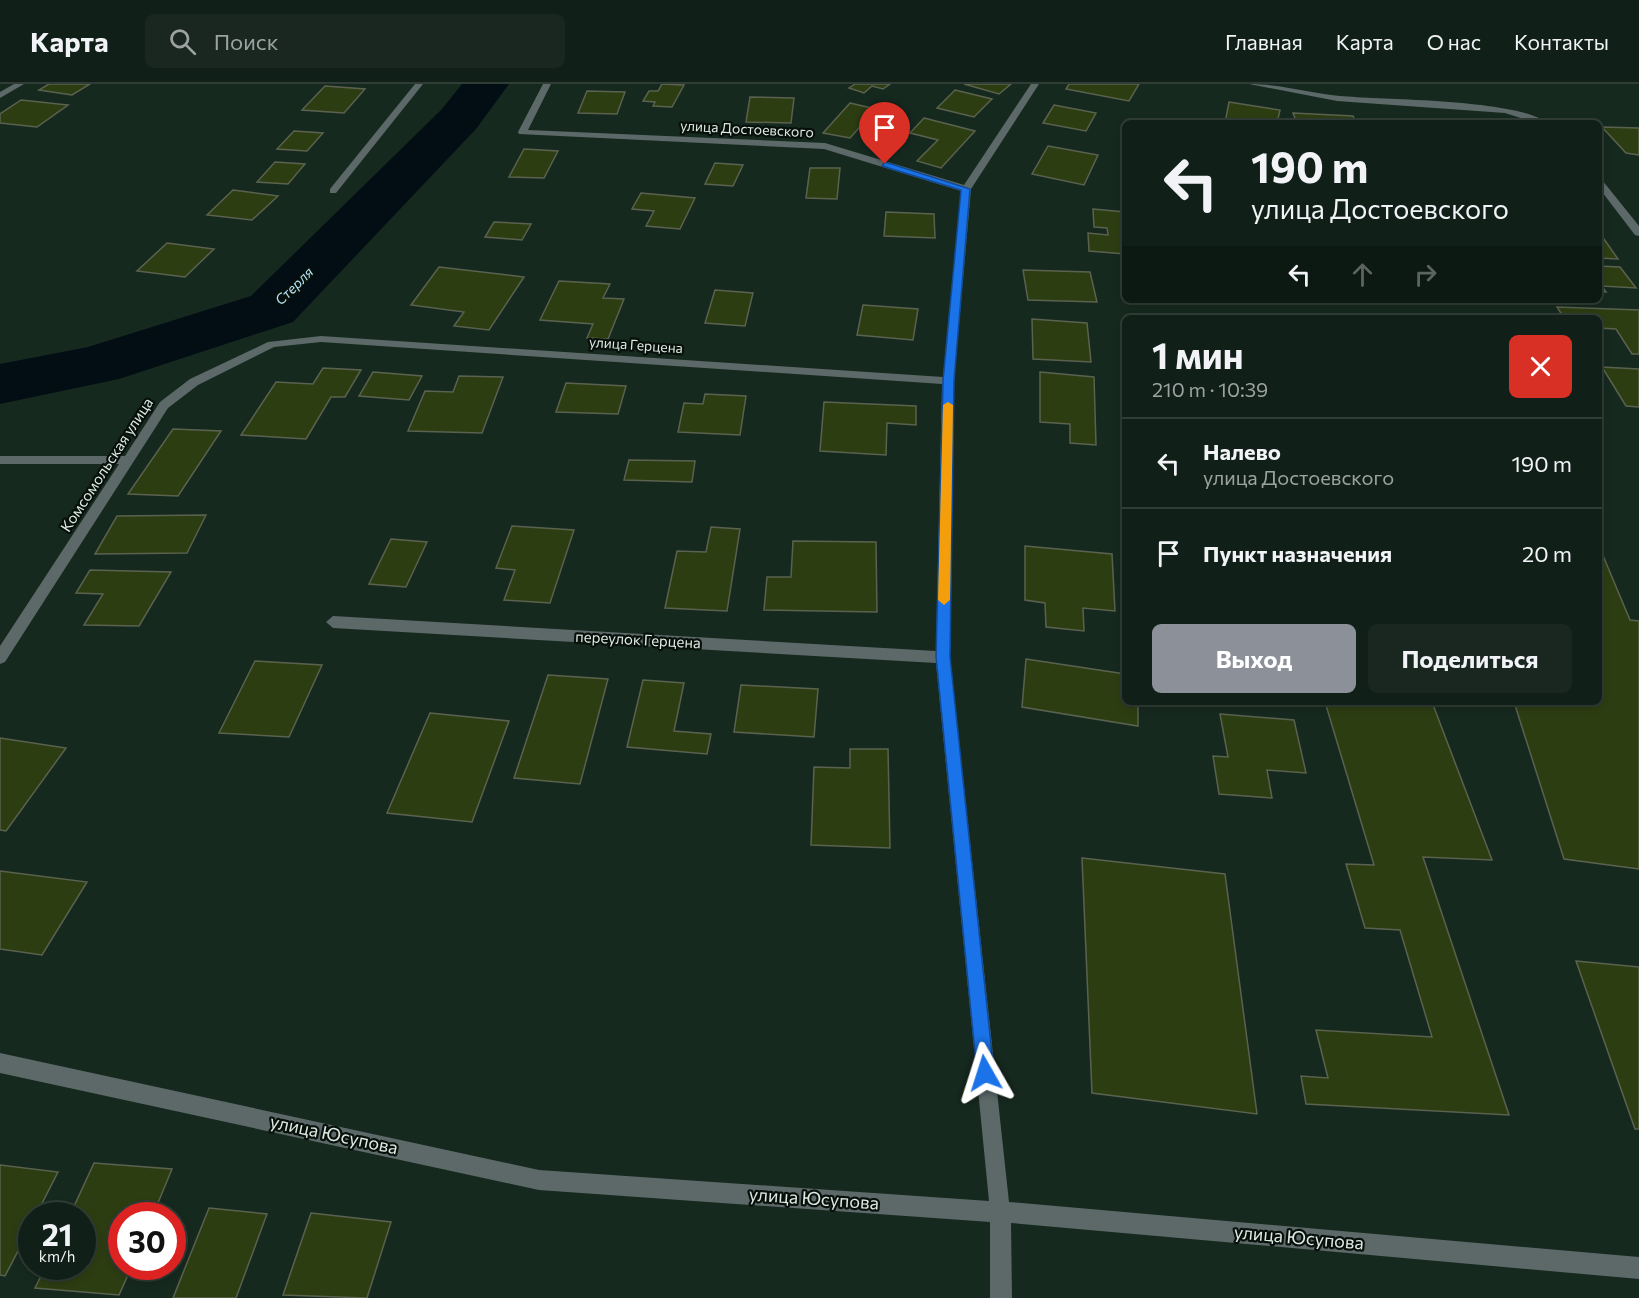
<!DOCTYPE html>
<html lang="ru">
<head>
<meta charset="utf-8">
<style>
  body { margin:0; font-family:Commissioner,sans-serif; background:#192720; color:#f1f3f6; height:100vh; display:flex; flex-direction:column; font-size:22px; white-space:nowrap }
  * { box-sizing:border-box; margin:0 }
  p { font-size:20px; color:#9ca2a1 }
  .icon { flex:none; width:33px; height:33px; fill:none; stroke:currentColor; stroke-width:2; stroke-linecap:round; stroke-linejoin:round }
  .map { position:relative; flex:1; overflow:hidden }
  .details { position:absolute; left:1122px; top:231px; width:480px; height:390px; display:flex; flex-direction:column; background:#101f17; border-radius:9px; box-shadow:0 3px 9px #0003,0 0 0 2px #303d36 }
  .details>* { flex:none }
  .hud { position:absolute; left:1122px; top:36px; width:480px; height:183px; border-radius:9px; box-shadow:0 3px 9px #0003,0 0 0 2px #303d36; background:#101f17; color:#f1f3f6; overflow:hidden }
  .speed { position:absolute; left:18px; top:1118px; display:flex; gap:12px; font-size:30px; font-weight:700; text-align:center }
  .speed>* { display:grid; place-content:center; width:78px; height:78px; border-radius:50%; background:#101f17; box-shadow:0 3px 9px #0003,0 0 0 2px #303d36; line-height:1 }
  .speed small { font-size:15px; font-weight:400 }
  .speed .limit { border:9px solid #d22; background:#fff; color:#111 }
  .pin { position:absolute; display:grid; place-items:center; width:51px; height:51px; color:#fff; margin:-62px -26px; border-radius:50% 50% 50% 0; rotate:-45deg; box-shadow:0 0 6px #0007 }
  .pin .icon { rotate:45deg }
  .me { position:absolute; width:66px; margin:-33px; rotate:354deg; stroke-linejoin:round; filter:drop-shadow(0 0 4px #0008) }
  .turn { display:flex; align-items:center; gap:21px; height:126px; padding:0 30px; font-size:27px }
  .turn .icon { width:78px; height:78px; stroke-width:2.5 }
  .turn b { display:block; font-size:42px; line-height:51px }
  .lanes { display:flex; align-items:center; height:57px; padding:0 30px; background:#0003; justify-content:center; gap:30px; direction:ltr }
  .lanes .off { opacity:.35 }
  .round { display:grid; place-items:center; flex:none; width:63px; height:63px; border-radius:9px; background:#192720 }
  .head { display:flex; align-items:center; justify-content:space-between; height:102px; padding:0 30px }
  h1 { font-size:36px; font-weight:700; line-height:45px }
  .primary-button { display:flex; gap:12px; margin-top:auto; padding:12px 30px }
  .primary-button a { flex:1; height:69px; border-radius:9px; background:#8c9099; color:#fff; font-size:24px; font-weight:700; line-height:69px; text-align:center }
  .primary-button a+a { background:#192720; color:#f1f3f6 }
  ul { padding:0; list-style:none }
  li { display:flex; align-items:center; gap:18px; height:90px; padding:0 30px; border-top:2px solid #303d36 }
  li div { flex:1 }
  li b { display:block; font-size:22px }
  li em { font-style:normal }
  header { display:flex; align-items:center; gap:36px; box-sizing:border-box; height:84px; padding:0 30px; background:#101f17; border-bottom:2px solid #303d36 }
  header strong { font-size:28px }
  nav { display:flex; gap:33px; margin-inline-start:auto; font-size:21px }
  .search { width:420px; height:54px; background:#192720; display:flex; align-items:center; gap:15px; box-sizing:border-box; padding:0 21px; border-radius:9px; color:#9ca2a1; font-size:22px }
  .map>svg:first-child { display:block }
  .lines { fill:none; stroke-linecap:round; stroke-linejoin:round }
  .river { fill:#030e14; fill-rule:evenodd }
  .building { fill:#2d3d12; stroke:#5a624f; stroke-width:1.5 }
  .minor { fill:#5d6969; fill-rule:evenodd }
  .route { fill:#1a73e8; stroke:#114b97; stroke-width:1.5 }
  .slow { fill:#f59e0b }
  .labels { text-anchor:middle; stroke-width:4.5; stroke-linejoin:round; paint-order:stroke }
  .far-street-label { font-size:14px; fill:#deeae3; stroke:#07100b }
  .far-water-label { font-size:14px; font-style:italic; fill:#b6e5fb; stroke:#07100b }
  .street-label { font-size:15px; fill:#deeae3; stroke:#07100b }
  .near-street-label { font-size:18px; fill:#deeae3; stroke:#07100b }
</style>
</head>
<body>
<header>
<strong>Карта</strong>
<div class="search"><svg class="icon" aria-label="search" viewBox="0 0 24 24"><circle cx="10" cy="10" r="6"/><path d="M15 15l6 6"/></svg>Поиск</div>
<nav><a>Главная</a><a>Карта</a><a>О нас</a><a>Контакты</a></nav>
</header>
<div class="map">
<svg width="1639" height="1214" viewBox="0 0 1639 1214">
  <rect width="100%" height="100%" fill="#16291f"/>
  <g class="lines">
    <polygon class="river" points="462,0 509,0 476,45 293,238 119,295 0,320 0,280 88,263 251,212 442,25"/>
  </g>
  <g class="building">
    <polygon points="49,0 90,0 72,11 39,6"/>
    <polygon points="662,0 684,1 672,23 653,22 655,18 643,17 649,7 658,7"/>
    <polygon points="855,0 890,0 883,5 872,2 864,9 849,4"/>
    <polygon points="964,0 1011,0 999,10"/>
    <polygon points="1069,0 1139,0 1129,17 1066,5"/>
    <polygon points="325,2 365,5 344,29 302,26"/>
    <polygon points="955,6 992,15 974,33 937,24"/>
    <polygon points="587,7 625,8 617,30 578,29"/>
    <polygon points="750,13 794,14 791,39 746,38"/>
    <polygon points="21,16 68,21 37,43 0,39 0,30"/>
    <polygon points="1229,18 1280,26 1277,39 1225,39"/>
    <polygon points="850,19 876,25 850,54 823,49"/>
    <polygon points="1054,21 1096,29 1086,47 1043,39"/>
    <polygon points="1293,29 1353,32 1356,39 1297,39"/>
    <polygon points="924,34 975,47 941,84 917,77 938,56 910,49"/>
    <polygon points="1602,43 1639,44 1639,71 1626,69"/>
    <polygon points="294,47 323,49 307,67 277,65"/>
    <polygon points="1048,62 1098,71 1084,101 1032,90"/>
    <polygon points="524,65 558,67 544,94 509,93"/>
    <polygon points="275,78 305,80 288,100 257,98"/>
    <polygon points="715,79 743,81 733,102 705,100"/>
    <polygon points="810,84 840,84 837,115 806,114"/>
    <polygon points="233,106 278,112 252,136 207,131"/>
    <polygon points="641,109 695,114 680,145 646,142 654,127 632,125"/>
    <polygon points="1093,125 1125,128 1125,170 1089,167 1088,149 1108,151 1107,144 1094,143"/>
    <polygon points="886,128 934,130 935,154 884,152"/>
    <polygon points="494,138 531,140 522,156 485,153"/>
    <polygon points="1599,148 1618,175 1599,174"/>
    <polygon points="167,159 214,165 185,193 137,187"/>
    <polygon points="1599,182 1620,183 1636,204 1602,202 1606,208 1599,207"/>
    <polygon points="439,183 524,193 489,246 454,242 464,228 411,221"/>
    <polygon points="1023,186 1090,188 1097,218 1028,216"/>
    <polygon points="559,197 610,200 603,214 624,215 608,255 587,254 593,240 540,236"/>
    <polygon points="715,206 753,209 745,242 705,239"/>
    <polygon points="863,221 918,225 913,256 857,251"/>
    <polygon points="1557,223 1639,226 1639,270 1632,270 1616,245 1599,244 1599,234 1564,234"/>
    <polygon points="1032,235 1087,239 1091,278 1033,275"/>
    <polygon points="1602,283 1639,285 1639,323 1626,322"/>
    <polygon points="323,284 361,286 345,313 331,313 306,355 241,351 276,298 313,300"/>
    <polygon points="373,288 422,292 409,316 359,312"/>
    <polygon points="1040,288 1094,293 1096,361 1070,359 1070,340 1040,338"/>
    <polygon points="459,292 503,293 482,349 408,347 425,307 453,308"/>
    <polygon points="566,299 626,302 618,330 556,328"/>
    <polygon points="705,310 746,312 740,351 678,348 684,319 703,320"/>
    <polygon points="824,318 916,322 916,341 887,339 886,371 820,367"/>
    <polygon points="173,345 221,347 178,412 128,410"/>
    <polygon points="629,376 695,377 692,398 624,396"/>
    <polygon points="206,431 187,469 95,470 117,432"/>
    <polygon points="512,442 574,446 550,519 504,516 515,486 496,484"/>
    <polygon points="711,443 740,445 727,527 665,524 677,467 706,468"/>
    <polygon points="391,455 427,458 406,503 369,500"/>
    <polygon points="793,457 876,458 877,528 764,526 767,493 791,493"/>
    <polygon points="1025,462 1112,470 1115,527 1083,524 1084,547 1046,543 1045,519 1025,516"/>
    <polygon points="1599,462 1630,536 1639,537 1639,785 1564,775 1514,618 1599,618"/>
    <polygon points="90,486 171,488 139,542 84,541 103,510 76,509"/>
    <polygon points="1026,575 1125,590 1125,618 1138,618 1138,642 1022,623"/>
    <polygon points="255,577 322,581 289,653 219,649"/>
    <polygon points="548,591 608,595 580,700 514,694"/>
    <polygon points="643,596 684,599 674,647 711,650 707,670 627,663"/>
    <polygon points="741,601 818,605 814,653 734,648"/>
    <polygon points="1325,618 1432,618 1492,776 1423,773 1509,1031 1306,1020 1301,992 1328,994 1316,946 1432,953 1400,846 1365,844 1346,780 1374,781"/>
    <polygon points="430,629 509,637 472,738 387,729"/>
    <polygon points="1220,630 1294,636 1306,689 1267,686 1272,714 1219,710 1213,672 1228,673"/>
    <polygon points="0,654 66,664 6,747 0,746"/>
    <polygon points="850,665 888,665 890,764 811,761 814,683 850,684"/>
    <polygon points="1082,774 1225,790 1257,1030 1092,1009"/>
    <polygon points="0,787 87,798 42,871 0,865"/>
    <polygon points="1576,877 1639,883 1639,1045 1635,1045"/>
    <polygon points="94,1079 172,1085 153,1131 122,1131 122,1182 132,1182 119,1211 35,1204 46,1182 82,1182 82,1131 70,1131"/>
    <polygon points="0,1081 58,1088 36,1131 32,1131 32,1140 5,1192 0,1191"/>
    <polygon points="209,1124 267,1130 236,1214 173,1214"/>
    <polygon points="311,1129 391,1138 367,1214 283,1211"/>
  </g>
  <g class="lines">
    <g class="minor">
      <polygon points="14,0 24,0 0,14 0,8"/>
      <polygon points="415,0 423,0 336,109 330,109 330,105"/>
      <polygon points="543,0 551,0 528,46 825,59 964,101 1031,0 1039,0 971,105 954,297 950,573 1009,1118 1639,1173 1639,1195 1011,1139 1012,1214 990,1214 990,1138 539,1106 0,989 0,969 539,1086 989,1117 936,579 333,544 326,538 333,532 936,567 942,300 321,258 274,263 198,301 168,324 5,578 0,580 0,562 119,380 0,380 0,372 125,372 160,318 190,295 268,258 321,252 943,293 961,107 824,65 519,50 518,48"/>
      <path d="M1249 0C1280 0 1309 9 1340 12 1386 16 1516 15 1548 39H1536L1505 29 1337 17Z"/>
      <polygon points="1599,95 1602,96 1639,142 1639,152 1635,151 1599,104"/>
    </g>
  </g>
  <polygon class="route" points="885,78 970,105 954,297 950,573 994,989 992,995 985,998 979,995 977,989 936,573 943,297 961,106 882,82"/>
  <polygon class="slow" points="948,318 953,321 950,516 944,521 938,516 943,321"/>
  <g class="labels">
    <g class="far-street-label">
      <text transform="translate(747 45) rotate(3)" y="5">улица Достоевского</text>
      <text transform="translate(636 261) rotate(4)" y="5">улица Герцена</text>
    </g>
    <g class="far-water-label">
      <text transform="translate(294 202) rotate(-45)" y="5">Стерля</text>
    </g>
    <g class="street-label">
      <text transform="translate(107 381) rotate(-57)" y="5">Комсомольская улица</text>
      <text transform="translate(638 556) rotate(3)" y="5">переулок Герцена</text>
    </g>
    <g class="near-street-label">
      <text transform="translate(334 1051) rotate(12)" y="6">улица Юсупова</text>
      <text transform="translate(814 1115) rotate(4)" y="6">улица Юсупова</text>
      <text transform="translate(1299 1154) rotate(5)" y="6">улица Юсупова</text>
    </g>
  </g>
</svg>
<div class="speed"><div>21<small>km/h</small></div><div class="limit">30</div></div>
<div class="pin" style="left:885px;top:80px;background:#d93025"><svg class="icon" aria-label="arrive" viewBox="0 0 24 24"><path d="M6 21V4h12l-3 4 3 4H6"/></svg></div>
<svg class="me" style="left:985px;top:989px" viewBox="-20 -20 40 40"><path d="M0-17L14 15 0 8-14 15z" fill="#1a73e8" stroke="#fff" stroke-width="4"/></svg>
<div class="hud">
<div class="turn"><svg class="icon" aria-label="left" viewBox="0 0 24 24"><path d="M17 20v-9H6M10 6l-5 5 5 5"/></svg><div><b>190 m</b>улица Достоевского</div></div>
<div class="lanes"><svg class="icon" aria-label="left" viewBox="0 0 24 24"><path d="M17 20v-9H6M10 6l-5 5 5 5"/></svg><svg class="icon off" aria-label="ahead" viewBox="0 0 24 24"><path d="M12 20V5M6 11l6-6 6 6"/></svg><svg class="icon off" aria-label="right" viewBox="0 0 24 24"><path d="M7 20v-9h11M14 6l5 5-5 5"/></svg></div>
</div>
<section class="details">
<div class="head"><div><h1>1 мин</h1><p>210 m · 10:39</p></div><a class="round" style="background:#d93025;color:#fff"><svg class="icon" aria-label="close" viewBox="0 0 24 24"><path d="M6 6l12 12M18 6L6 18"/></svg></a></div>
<ul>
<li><svg class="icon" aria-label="left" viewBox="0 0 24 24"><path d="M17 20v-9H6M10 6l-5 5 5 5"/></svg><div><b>Налево</b><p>улица Достоевского</p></div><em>190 m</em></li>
<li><svg class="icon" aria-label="arrive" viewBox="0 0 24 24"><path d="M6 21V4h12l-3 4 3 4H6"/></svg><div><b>Пункт назначения</b></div><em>20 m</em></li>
</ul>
<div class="primary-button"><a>Выход</a><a>Поделиться</a></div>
</section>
</div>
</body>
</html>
